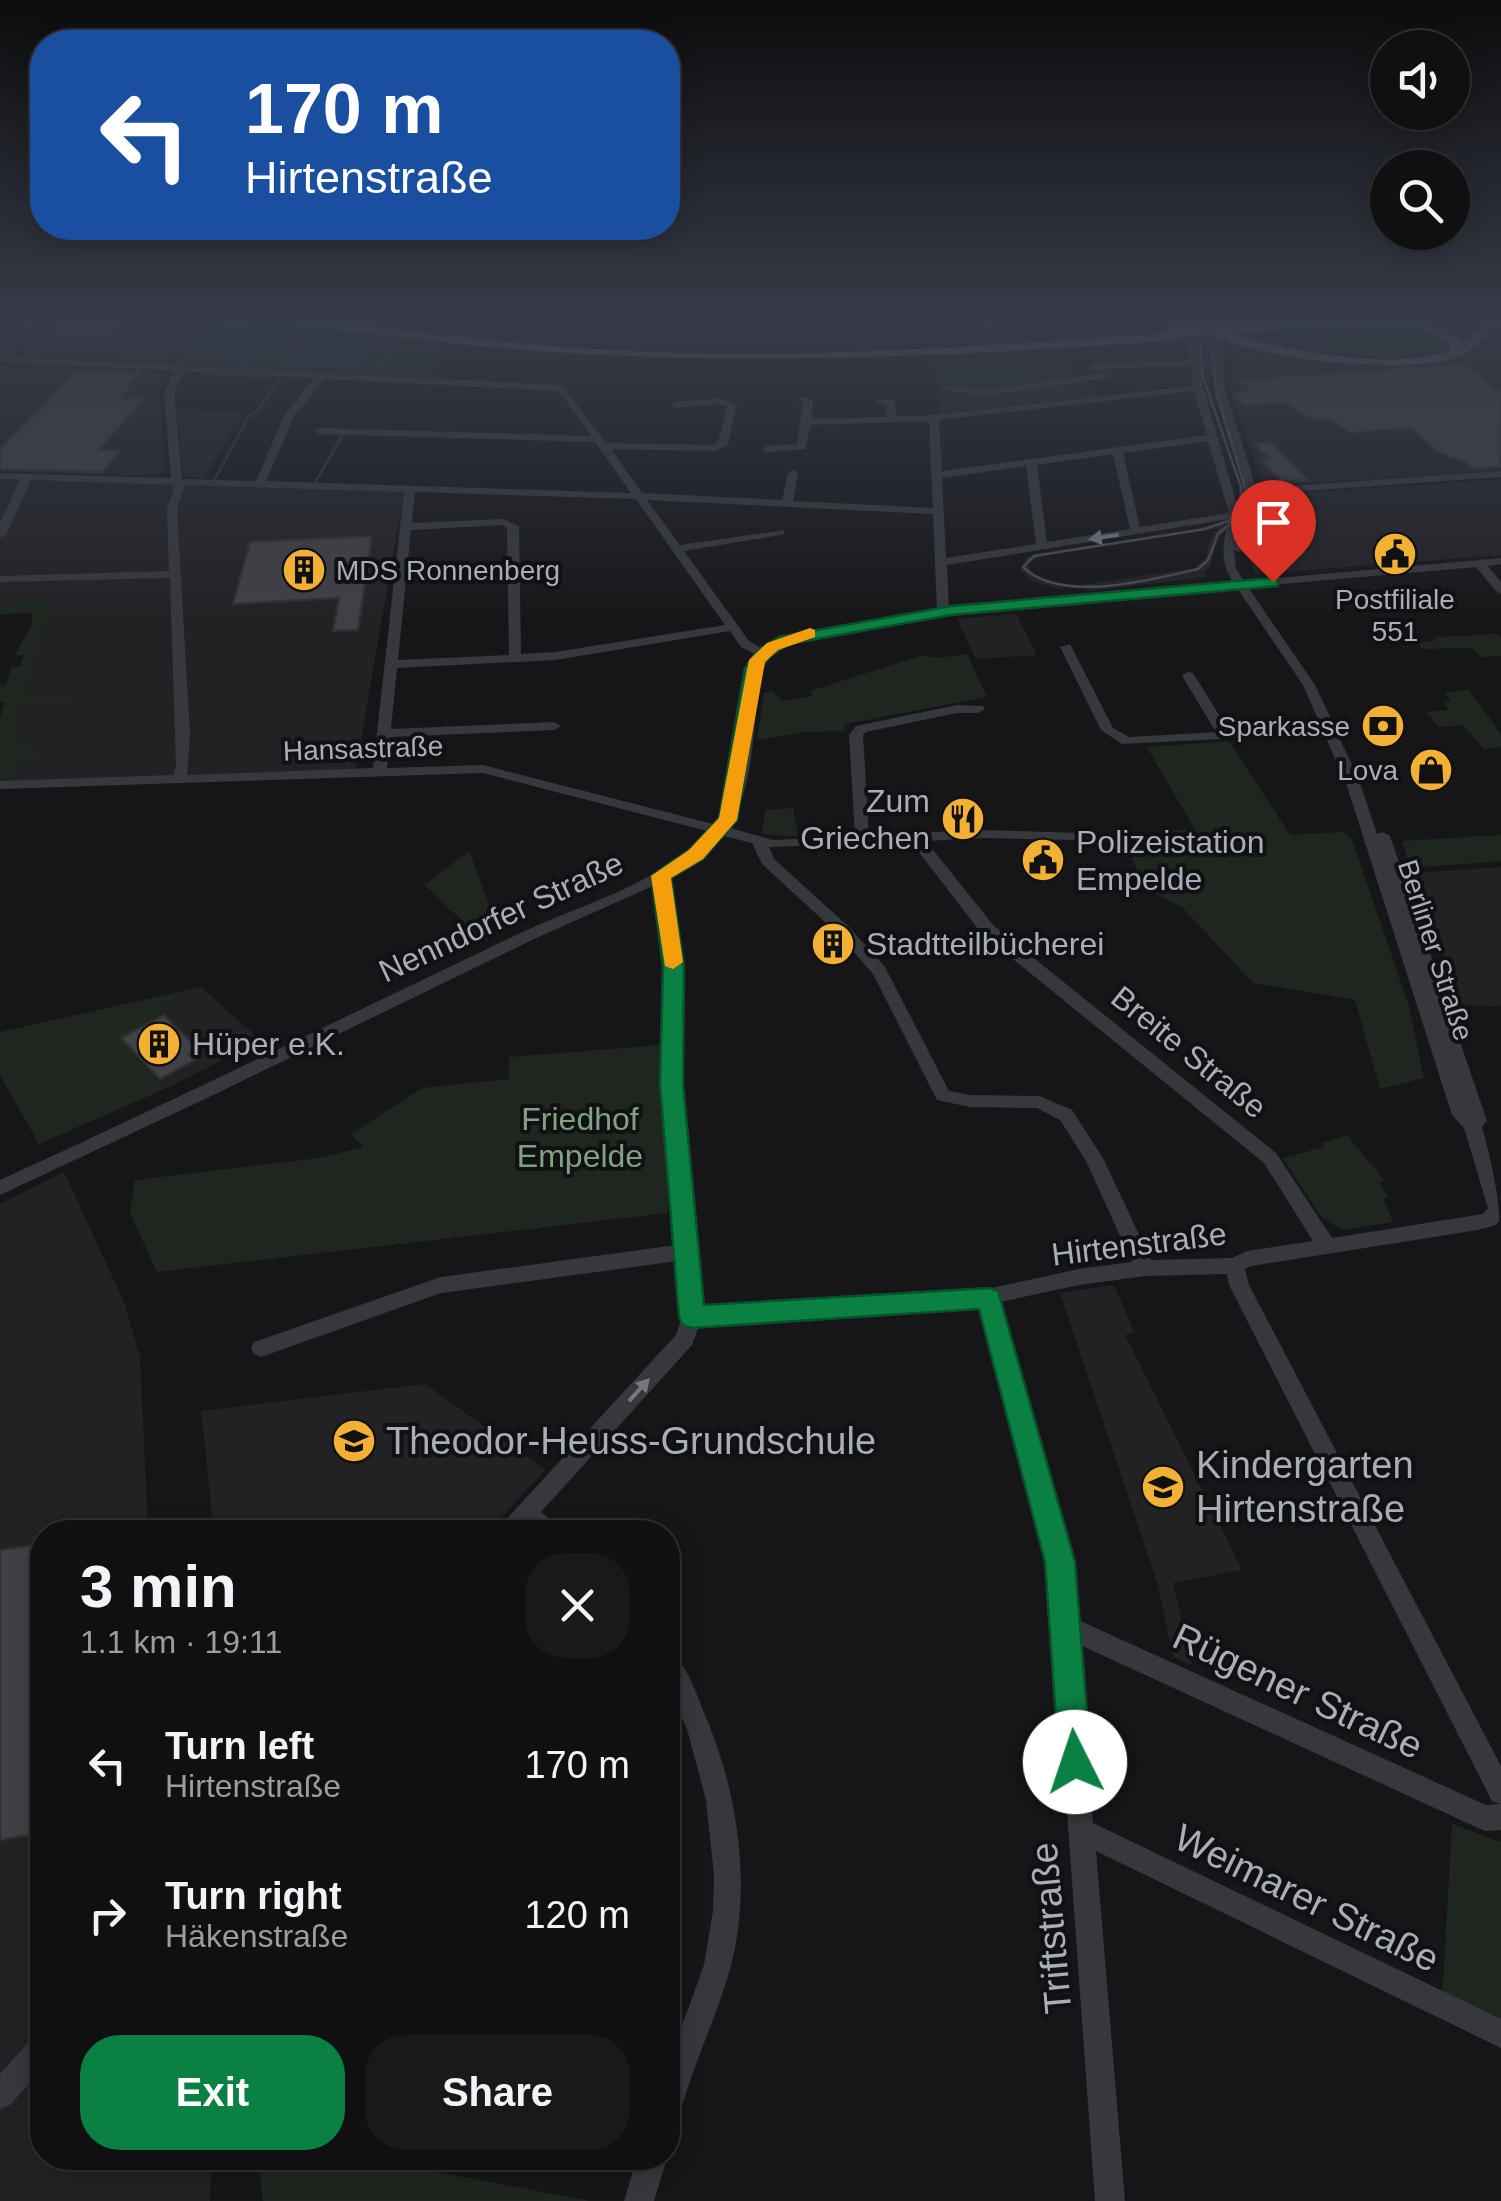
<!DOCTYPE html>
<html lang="en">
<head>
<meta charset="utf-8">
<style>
  body { margin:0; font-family:Arial,sans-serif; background:#19191b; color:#f1f3f6; height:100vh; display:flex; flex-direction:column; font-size:38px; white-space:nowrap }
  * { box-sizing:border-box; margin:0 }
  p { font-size:32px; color:#9c9d9f }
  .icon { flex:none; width:55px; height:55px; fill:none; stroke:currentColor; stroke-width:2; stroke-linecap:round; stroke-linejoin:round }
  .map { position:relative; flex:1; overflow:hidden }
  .panel { position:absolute; left:30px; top:1520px; width:650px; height:650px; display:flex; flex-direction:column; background:#101012; border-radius:40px; box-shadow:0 5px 25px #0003,0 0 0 2px #303032 }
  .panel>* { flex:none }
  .hud { position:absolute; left:30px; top:30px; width:650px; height:210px; border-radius:40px; box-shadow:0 5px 25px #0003,0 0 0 2px #303032; background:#1a4fa0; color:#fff; overflow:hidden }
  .fabs { position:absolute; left:1370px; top:30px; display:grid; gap:20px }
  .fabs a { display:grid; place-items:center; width:100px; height:100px; border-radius:50%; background:#101012; box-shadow:0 5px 25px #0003,0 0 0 2px #303032; font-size:50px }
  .pin { position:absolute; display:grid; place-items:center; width:85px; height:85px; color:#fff; margin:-102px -42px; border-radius:50% 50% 50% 0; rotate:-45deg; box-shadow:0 0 10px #0007 }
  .pin .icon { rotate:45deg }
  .me { position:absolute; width:110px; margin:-55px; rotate:356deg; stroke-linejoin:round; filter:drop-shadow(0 0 8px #0008) }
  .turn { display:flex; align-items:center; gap:35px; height:210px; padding:0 50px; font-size:45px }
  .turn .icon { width:130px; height:130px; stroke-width:2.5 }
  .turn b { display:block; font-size:70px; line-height:85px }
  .round { display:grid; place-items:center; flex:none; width:105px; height:105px; border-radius:40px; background:#19191b }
  .summary { display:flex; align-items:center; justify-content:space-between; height:170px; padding:0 50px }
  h1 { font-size:60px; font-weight:700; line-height:75px }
  .cta { display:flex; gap:20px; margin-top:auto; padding:20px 50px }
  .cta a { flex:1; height:115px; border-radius:40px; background:#0b8043; color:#fff; font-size:40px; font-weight:700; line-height:115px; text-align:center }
  .cta a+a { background:#19191b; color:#f1f3f6 }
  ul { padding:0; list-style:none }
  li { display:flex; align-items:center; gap:30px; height:150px; padding:0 50px }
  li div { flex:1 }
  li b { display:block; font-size:38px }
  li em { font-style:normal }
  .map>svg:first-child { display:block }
  .built { fill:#222225 }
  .green { fill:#1e261f; fill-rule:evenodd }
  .water { fill:#2c353c }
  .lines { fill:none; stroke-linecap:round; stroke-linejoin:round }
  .stream { stroke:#2c353c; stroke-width:2.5 }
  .building { fill:#404145; stroke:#303034; stroke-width:2.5 }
  .minor { fill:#37383d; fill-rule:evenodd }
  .highway { fill:#63666e; fill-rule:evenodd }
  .tram { stroke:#4a4c52; stroke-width:2.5 }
  .highway-bridge { stroke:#63666e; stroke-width:14 }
  .oneway { fill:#757881 }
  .route { fill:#0b8043; stroke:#07532c; stroke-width:2.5 }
  .slow { fill:#f59e0b }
  .labels { text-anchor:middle; stroke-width:8; stroke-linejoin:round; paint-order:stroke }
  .far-poi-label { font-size:28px; fill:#a8adb8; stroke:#111113; text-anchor:end }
  .far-street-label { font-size:28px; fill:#a8adb8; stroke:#111113 }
  .poi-label { font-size:32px; fill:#a8adb8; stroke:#111113; text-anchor:start }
  .street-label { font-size:32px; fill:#a8adb8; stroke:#111113 }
  .park-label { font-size:32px; fill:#7fa381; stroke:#111113 }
  .near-poi-label { font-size:38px; fill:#a8adb8; stroke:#111113; text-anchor:start }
  .near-street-label { font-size:38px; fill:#a8adb8; stroke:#111113 }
</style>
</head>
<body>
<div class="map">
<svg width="1501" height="2201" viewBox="0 0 1501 2201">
  <rect width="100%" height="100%" fill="#161618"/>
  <g class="built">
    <polygon points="51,317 211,317 167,362 22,355"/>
    <polygon points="570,317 1151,317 1155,322 813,346 797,327"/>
    <polygon points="1501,322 1501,478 1493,472 1301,484 1267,485 1262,481 1231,395 1229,380 1237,351 1375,362 1457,356"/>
    <polygon points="9,364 172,373 160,390 165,472 149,476 0,472 0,366"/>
    <polygon points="177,410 244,411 203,479 183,475"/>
    <polygon points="0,479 404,490 356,769 0,782 0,744 47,609 0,611"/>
    <polygon points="1501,479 1501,555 1256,574 1250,564 1263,495"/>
    <polygon points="1239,487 1248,488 1249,499 1243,518 1219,536 1210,566 1204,572 1207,577 1088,591 1080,585 1194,568 1206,558 1209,542 1219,528 1047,554 1028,564 1035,578 1063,586 1063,590 1032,581 1021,570 1026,558 1038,553 1194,530 1228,520 1239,509"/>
    <polygon points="1016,614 1037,655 976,659 957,619"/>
    <polygon points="1501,867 1501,1006 1461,1005 1413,873"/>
    <polygon points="201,987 256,1036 258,1042 165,1089 121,1038 163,1016 158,1008"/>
    <polygon points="64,1172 124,1302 140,1357 148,1532 42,1532 42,2158 212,2158 210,2201 0,2201 0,1204"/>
    <polygon points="1114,1285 1134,1332 1125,1335 1242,1570 1173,1583 1192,1665 1173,1657 1158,1585 1060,1293"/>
    <polygon points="425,1384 545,1470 488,1532 214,1532 201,1411"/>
  </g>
  <g class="green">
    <path d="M211 317H257L448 349 427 379 165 364ZM234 322 286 333 283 339 289 346 304 335 373 345 363 364 344 369 285 350 264 358 185 353 221 324Z"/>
    <path d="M1372 325C1401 325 1424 326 1448 342L1447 349C1388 370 1310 349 1251 334Z"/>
    <polygon points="1057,355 1097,396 941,414 933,363"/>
    <polygon points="43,601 51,603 25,695 174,695 172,700 158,700 154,696 20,704 16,722 18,746 39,747 38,758 17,764 9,783 0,783 0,718 5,702 0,702 0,685 6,684 11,668 20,666 24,655 15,655 31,626 33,613 0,614 0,604"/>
    <polygon points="1496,634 1501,638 1501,656 1481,657 1473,648 1422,649 1416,642 1435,641 1436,637"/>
    <polygon points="967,654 987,697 845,724 844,731 805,732 757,740 764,693 772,691 783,701 812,696 810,692 816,689 923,655 937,658"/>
    <polygon points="1469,690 1501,734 1501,747 1484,749 1463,725 1439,727 1426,712 1449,710 1443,702 1451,700 1444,692"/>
    <polygon points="1229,741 1290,835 1343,832 1351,837 1408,1003 1424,1078 1380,1089 1355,1000 1253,983 1182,907 1145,889 1124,839 1194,828 1147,747"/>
    <polygon points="793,808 798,837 762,834 765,810"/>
    <polygon points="1501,835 1501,861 1411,868 1402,841"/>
    <polygon points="469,851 500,933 484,941 424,885"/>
    <polygon points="201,987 159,1007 164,1015 121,1038 165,1089 39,1144 0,1075 0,1032"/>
    <polygon points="663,1045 668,1213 157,1272 130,1213 135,1180 319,1158 364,1147 351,1134 422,1088 509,1079 509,1057"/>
    <polygon points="1347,1135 1384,1180 1379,1183 1388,1197 1383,1198 1393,1222 1342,1230 1321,1217 1283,1158 1324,1147 1322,1143"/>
    <polygon points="1452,1824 1501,1842 1501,2024 1442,2001"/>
    <polygon points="258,2158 364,2158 590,2201 263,2201"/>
  </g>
  <polygon class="water" points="229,322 285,331 283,339 289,346 312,334 373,345 363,364 344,369 279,366 277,363 285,350 247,363 186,357 185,353"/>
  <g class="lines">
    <g class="stream">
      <polyline points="406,321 408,317"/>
      <polyline points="376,373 395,340"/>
      <polyline points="203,374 230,375"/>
      <polyline points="237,375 270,377"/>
      <polyline points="215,479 249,416 257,412 280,377"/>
      <polyline points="316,481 343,434"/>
    </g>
  </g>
  <g class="building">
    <polygon points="71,317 129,317 104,340 45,339"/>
    <polygon points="1464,364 1501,393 1501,467 1472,469 1467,463 1438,452 1411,428 1350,433 1332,420 1307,418 1285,402 1244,405 1232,393 1252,392 1240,380"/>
    <polygon points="76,372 141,373 119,398 144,399 99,450 120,451 102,472 0,469 0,449"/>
    <polygon points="1271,442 1308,480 1282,482 1261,460 1269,459 1254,443"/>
    <polygon points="372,536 358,630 333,631 339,598 233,604 250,542"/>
    <polygon points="164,1015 198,1049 189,1054 195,1060 160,1079 121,1038"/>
    <polygon points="42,1544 42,1833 0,1840 0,1550"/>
  </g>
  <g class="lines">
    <g class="minor">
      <path d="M24 317H32L21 344 8 357 562 385 606 443 712 445 718 442 727 406 720 404 676 408 671 405 676 402 721 398 737 405 727 446 714 451 611 449 642 493 782 500 788 473 793 470 798 473 793 501 933 508 929 421 811 425 805 449 767 452 762 449 767 446 797 444 803 403 798 400 803 397 813 400 812 419 886 417 887 406 874 402 879 399 895 401 896 416 934 415 1193 386 1191 366 1102 369 1098 373 1089 366 1094 363 1190 360 1189 337 1195 329 1169 317H1181L1199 324 1205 317H1214L1206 331 1197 337 1202 384 1240 515 1234 548 1249 498 1247 491 1239 488 1245 485 1215 389 1213 334 1227 317H1236L1221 334 1225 389 1255 485 1291 486 1501 471V477L1291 492 1257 491 1259 498 1245 549 1239 552 1234 550 1236 569 1244 581 1501 558V564L1488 566 1501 582V594L1497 592 1476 567 1248 587 1315 685 1334 725 1347 729 1337 733 1359 780 1377 834 1383 832 1390 836 1487 1121 1482 1127C1488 1147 1501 1202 1499 1221 1496 1227 1484 1228 1478 1230L1251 1266 1245 1269 1249 1285 1501 1766V1830L1485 1831 1476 1827 1078 1644 1093 1823 1501 2019V2048L1096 1851 1125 2201H1095L1049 1562 981 1306 960 1311 699 1325 692 1345 541 1512 558 1525 561 1532H533L527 1528 523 1532H498L501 1525 676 1335 682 1317 678 1261 441 1293 261 1357 254 1354 251 1348 254 1342 441 1277 676 1245 663 1084 665 966 655 885 534 939 205 1099 0 1195V1180C171 1102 340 1019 510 938 577 905 657 886 711 832L483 773 0 789V781L173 775 176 766 170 578 0 582V576L169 571 167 509 175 485 31 480 6 535 0 538V523L20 480 0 479V473L171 478 164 392 176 371 0 362V354L12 343ZM185 371 314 378 284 416 256 481 182 479 174 392ZM324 379 559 391 591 436 319 428 314 431 319 434 595 442 631 493 266 481 294 417ZM1194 391 1207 435 942 471 939 420ZM1208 441 1229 513 1140 527 1123 453ZM1113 454 1130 529 1047 542 1037 465ZM1026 466 1036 544 946 558 942 478ZM185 485 404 492 373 768 187 775 190 735 177 509ZM415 492 636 499 725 625 555 652 521 654 519 526 503 519 412 523ZM647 500 933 514 937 610 784 636 763 649 749 641 684 551 780 535 784 534V530L680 545ZM1229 519C1223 543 1219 561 1233 582L949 608 947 565ZM502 525 507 528 509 655 398 660 411 530ZM1237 588 1303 685 1321 726 1229 731 1193 673 1188 672 1182 676 1216 732 1129 737 1113 728 1070 644 1060 647 1101 730 1122 744 1324 734 1345 780 1452 1115 1464 1128 1488 1208 1483 1214 1332 1238 1276 1153 994 926 926 841 981 838 1113 841 1118 840V834L981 830 869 835 863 735 866 732 957 713H978L985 709 983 706 957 705 856 726 849 735 855 836 773 840 730 828C755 782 754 720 760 668L768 656 788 643 951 615ZM730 631 741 647 756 655 748 668 732 778 717 825 483 765 387 768 390 737 554 730 561 726 554 722 391 729 397 668 555 660ZM724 836 752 843 762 864 837 933 873 974 937 1100 970 1107 1037 1108 1060 1120 1086 1161 1132 1262 1079 1269 960 1295 701 1308 681 1084V966L669 878 709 851ZM911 842 982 934 1264 1163 1313 1241 1247 1251 1232 1258 1151 1260 1103 1158 1072 1110 1040 1096 970 1095 949 1091 885 967 848 926 774 859 769 847ZM1227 1274 1229 1285 1492 1801 1500 1804 1486 1805 1076 1619 1071 1562 1000 1302 1079 1285 1145 1276Z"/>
      <polygon points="977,317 986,317 996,329 989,331"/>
      <polygon points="1105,373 1108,374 1108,378 984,396 939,389 944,386 984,390"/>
      <path d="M668 1653C686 1661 696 1692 703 1710 735 1783 750 1870 735 1948 727 1988 710 2026 696 2064 690 2080 685 2098 678 2114L668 2118V2064L704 1965 713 1911 714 1875 706 1800 687 1729 668 1688Z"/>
      <polygon points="42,2034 42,2069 10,2105 0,2109 0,2074 32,2038"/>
      <polygon points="637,2158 667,2158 654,2201 624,2201"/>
    </g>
    <g class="highway">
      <path d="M282 317H312C435 336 559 350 683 353 848 357 1013 344 1178 332L1184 336 1178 340C917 359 660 371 400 337 373 334 301 329 282 317Z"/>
      <path d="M1368 317H1423L1410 321 1448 330 1463 342 1489 320 1501 317V324C1485 333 1474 351 1458 357 1412 375 1252 360 1211 334L1217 330C1288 349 1377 372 1450 351L1451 346C1406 307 1303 329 1244 334L1238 330 1244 326Z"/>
    </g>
    <path class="tram" d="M1183 317 1199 332 1203 377 1241 487V509L1228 521 1205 529 1034 556 1023 567C1061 604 1151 580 1198 569L1208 560 1218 534 1246 510 1245 488 1217 396 1210 339 1187 317"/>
    <polyline class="highway-bridge" points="1175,330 1242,325"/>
  </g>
  <defs><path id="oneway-solid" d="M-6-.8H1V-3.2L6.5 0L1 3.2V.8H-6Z" transform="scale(2.5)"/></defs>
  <g class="oneway">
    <use href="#oneway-solid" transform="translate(1104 537) rotate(171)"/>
    <use href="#oneway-solid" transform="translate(639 1390) rotate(-48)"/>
  </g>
  <linearGradient id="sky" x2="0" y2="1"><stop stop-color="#0c0c0d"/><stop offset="0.51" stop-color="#363c48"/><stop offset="1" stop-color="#363c48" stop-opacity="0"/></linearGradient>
  <rect width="1501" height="625" fill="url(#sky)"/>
  <polygon class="route" points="1273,578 1278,579 1278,586 951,615 789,644 769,657 762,668 737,820 703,859 671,878 684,966 683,1084 704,1305 989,1288 998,1291 1075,1562 1091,1762 1086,1773 1075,1778 1064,1773 1059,1762 1045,1562 979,1309 692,1328 683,1325 679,1317 660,1084 663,966 651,876 689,850 719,818 745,668 757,651 779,637 951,606"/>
  <polygon class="slow" points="810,628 815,630 815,637 778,650 765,662 737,820 703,859 671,878 683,962 673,969 665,966 651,876 689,850 719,818 749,660 767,643"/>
  <defs>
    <g id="civic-disc" transform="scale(2.25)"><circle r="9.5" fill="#f2b134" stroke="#111113"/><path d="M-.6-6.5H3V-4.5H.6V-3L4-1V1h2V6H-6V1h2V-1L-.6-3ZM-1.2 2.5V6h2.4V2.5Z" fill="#111"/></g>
    <g id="building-disc" transform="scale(2.25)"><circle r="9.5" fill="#f2b134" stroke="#111113"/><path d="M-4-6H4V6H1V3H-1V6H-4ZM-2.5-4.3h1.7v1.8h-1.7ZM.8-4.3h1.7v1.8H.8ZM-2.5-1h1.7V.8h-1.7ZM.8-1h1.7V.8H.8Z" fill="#111"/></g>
    <g id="bank-disc" transform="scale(2.25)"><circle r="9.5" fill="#f2b134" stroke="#111113"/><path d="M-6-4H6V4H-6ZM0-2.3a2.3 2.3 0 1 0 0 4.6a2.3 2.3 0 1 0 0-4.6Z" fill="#111"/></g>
    <g id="shop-disc" transform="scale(2.25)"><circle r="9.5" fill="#f2b134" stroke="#111113"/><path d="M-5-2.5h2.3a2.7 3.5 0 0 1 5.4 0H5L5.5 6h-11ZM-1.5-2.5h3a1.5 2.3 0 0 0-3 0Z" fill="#111"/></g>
    <g id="restaurant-disc" transform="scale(2.25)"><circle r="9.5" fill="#f2b134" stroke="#111113"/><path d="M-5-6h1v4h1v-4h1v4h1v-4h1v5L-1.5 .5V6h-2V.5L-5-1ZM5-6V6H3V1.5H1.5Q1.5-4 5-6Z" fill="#111"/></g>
    <g id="school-disc" transform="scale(2.25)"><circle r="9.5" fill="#f2b134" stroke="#111113"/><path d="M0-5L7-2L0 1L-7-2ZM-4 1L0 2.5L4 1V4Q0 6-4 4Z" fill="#111"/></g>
  </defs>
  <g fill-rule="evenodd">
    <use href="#civic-disc" x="1395" y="554"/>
    <use href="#building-disc" x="304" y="570"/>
    <use href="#bank-disc" x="1383" y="726"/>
    <use href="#shop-disc" x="1431" y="770"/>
    <use href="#restaurant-disc" x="963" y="819"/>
    <use href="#civic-disc" x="1043" y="860"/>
    <use href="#building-disc" x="833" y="944"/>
    <use href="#building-disc" x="159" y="1044"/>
    <use href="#school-disc" x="354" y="1441"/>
    <use href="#school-disc" x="1163" y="1487"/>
  </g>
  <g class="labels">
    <g class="far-poi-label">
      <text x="336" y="580" text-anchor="start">MDS Ronnenberg</text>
      <text x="1395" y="609" text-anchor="middle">Postfiliale<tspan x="1395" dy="32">551</tspan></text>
      <text x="1350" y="736">Sparkasse</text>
      <text x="1398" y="780">Lova</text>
    </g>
    <g class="far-street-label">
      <text transform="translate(363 748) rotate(-2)" y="10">Hansastraße</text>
      <text transform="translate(1436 950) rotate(72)" y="10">Berliner Straße</text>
    </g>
    <g class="poi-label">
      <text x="930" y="812" text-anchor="end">Zum<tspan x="930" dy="37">Griechen</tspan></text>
      <text x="1076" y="853">Polizeistation<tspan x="1076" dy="37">Empelde</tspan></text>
      <text x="866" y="955">Stadtteilbücherei</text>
      <text x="192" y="1055">Hüper e.K.</text>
    </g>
    <g class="street-label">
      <text transform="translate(501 917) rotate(-25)" y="11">Nenndorfer Straße</text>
      <text transform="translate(1189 1052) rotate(39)" y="11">Breite Straße</text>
      <text transform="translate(1139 1244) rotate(-7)" y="11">Hirtenstraße</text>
    </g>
    <g class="park-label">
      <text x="580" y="1130">Friedhof<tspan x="580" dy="37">Empelde</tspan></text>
    </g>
    <g class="near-poi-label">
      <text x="386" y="1454">Theodor-Heuss-Grundschule</text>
      <text x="1196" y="1478">Kindergarten<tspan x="1196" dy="44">Hirtenstraße</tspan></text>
    </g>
    <g class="near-street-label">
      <text transform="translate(1298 1691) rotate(25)" y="13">Rügener Straße</text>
      <text transform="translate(1307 1898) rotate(26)" y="13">Weimarer Straße</text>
      <text transform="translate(1051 1928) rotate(-95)" y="13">Triftstraße</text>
    </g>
  </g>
</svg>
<div class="fabs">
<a><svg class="icon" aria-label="sound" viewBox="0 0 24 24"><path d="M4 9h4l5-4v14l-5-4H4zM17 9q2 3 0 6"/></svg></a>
<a><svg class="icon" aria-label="search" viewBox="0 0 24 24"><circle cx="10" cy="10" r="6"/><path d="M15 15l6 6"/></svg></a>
</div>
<div class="pin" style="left:1273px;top:582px;background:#d93025"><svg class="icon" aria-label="arrive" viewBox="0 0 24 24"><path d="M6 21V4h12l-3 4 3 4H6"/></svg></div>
<svg class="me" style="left:1075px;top:1762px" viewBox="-20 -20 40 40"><circle r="19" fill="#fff"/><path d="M0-13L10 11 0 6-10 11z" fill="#0b8043"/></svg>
<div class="hud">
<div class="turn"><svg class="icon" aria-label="left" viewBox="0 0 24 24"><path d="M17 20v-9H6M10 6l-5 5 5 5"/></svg><div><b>170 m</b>Hirtenstraße</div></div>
</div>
<section class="panel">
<div class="summary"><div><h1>3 min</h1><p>1.1 km · 19:11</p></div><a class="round"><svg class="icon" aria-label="close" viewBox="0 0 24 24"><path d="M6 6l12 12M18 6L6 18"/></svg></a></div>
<ul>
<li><svg class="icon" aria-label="left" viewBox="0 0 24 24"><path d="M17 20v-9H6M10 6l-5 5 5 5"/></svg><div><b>Turn left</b><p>Hirtenstraße</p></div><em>170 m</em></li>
<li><svg class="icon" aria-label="right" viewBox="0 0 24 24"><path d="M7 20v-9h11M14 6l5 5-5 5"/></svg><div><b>Turn right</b><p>Häkenstraße</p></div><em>120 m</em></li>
</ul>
<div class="cta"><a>Exit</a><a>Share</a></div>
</section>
</div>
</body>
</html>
